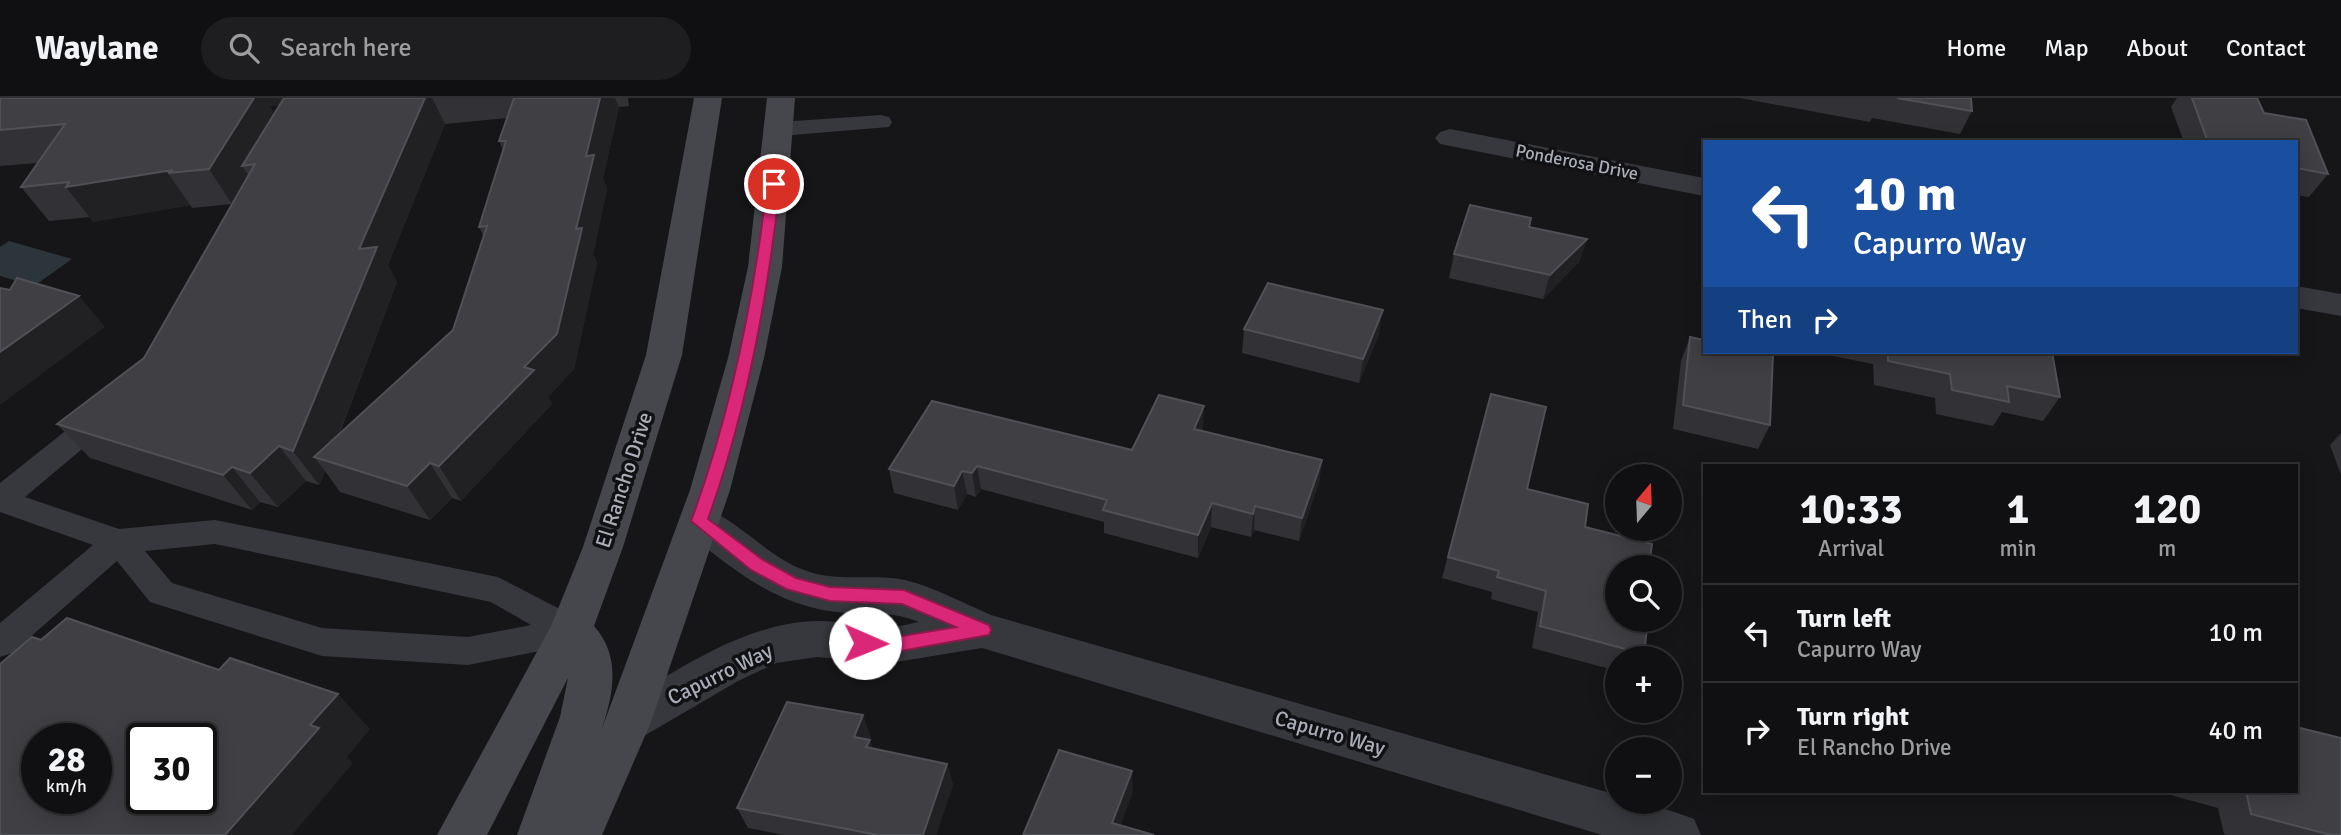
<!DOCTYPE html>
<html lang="en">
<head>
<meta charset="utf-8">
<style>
  body { margin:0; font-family:Signika,sans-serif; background:#1e1e20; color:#f1f3f6; height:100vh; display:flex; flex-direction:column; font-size:26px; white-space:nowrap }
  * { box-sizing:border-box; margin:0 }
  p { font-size:23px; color:#9c9d9f }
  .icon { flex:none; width:38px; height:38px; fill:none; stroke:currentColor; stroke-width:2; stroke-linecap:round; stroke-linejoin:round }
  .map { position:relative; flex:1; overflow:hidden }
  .details { position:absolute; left:1703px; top:366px; width:595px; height:329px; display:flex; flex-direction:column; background:#101012; border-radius:0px; box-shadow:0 4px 18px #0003,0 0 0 2px #303032 }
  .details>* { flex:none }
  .guide { position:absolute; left:1703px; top:42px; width:595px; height:214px; border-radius:0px; box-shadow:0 4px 18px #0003,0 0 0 2px #303032; background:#1a4fa0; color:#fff; overflow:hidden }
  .needle { width:46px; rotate:19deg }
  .fabs { position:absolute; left:1605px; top:366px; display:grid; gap:14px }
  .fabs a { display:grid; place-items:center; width:77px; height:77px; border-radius:50%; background:#101012; box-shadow:0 4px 18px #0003,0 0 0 2px #303032; font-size:35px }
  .speed { position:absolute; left:21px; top:625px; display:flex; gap:14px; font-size:35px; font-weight:700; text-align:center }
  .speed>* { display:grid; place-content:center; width:91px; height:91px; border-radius:50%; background:#101012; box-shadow:0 4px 18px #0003,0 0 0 2px #303032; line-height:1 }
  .speed small { font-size:18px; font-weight:400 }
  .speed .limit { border:4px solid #111; border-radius:10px; background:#fff; color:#111 }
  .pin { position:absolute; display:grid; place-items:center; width:60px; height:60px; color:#fff; margin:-30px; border:4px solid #fff; border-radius:50%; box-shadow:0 2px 7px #0007 }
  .me { position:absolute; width:77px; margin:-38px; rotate:91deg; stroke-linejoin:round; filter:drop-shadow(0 0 5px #0008) }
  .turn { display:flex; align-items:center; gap:24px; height:147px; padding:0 35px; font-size:32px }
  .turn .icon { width:91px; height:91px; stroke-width:2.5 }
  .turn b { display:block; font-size:49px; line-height:60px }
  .then { display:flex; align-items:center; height:66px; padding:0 35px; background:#0003; gap:14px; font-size:26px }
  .eta { display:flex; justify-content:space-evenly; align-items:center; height:119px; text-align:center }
  .eta b { font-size:42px; font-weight:700; line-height:49px }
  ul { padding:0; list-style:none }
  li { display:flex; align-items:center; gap:21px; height:98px; padding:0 35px; border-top:2px solid #303032 }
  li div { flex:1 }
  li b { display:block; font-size:26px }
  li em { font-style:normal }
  header { display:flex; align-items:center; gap:42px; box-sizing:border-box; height:98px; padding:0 35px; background:#101012; border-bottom:2px solid #303032 }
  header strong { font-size:33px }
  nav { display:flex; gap:38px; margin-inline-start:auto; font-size:24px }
  .search { width:490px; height:63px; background:#1e1e20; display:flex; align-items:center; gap:18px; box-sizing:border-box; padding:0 24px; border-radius:38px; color:#9c9d9f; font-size:26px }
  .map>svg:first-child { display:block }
  .water { fill:#2c353c }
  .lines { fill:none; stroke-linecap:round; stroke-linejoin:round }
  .service { fill:#37383d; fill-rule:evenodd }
  .minor { fill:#37383d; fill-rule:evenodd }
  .secondary { fill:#45474d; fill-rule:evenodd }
  .wall { fill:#323236; fill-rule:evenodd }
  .shaded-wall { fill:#212124 }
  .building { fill:#3f3f44; stroke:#4f5156; stroke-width:2; fill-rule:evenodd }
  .route { fill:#db2777; stroke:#8e194d; stroke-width:2 }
  .labels { text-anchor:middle; stroke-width:7; stroke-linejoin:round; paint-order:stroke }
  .far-street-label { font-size:18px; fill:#a8adb8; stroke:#111113 }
  .street-label { font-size:21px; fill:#a8adb8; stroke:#111113 }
</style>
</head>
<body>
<header>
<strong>Waylane</strong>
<div class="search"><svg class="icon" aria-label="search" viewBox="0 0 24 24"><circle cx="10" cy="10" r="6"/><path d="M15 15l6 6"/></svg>Search here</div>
<nav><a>Home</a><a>Map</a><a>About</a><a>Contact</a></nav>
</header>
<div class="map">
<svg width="2341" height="737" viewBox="0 0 2341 737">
  <rect width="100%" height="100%" fill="#161618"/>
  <polygon class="water" points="9,143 72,161 34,188 0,178 0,149"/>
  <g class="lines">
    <g class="service">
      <polygon points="881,17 889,19 892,24 889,29 780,38 772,36 769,31 772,26 780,24"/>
      <path d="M103 308 113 311 117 318 113 325 25 399 119 431 215 422 498 479 583 523 588 533 583 543 571 547 468 567 322 558 150 504 117 463 12 555 0 559V525L93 447 0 414V385L93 311ZM215 446 491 504 531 527 468 539 322 530 172 485 145 453Z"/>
    </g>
    <g class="minor">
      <polygon points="1450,31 1704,80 1704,98 1440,46 1435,40 1440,34"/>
      <polygon points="2296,188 2341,196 2341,218 2296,210"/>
      <path d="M699 408C738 420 765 458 804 472 837 485 872 475 905 482 934 489 963 505 991 517L1617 697V704C1644 704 1669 711 1694 721L1701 737H1602L982 550 890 565 817 559 776 565 738 583 644 638 628 644 612 638 605 624 612 610C675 575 743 524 818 523 841 523 864 528 888 529 898 529 909 526 919 524 888 511 861 518 829 513 785 506 748 483 714 456 700 446 687 438 679 423L685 412Z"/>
    </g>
    <path class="secondary" d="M694 0H722L682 257 623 449 594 528C622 559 613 598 601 633L690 392 728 260 748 169 767 0H795L782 169 764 260 730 392 651 624 602 737H517L560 619 568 580 487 737H437L551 528 583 449 646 257Z"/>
  </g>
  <g class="wall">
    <path d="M0 0H628L629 8 619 9 603 80 607 91 593 157 597 165 574 271 548 299 552 306 461 403 452 400 430 422 340 394 325 373 319 387 306 383 278 409 260 404 252 412 90 360 57 326 144 260 232 106 192 110 190 107 93 124 90 119 49 123 21 89 37 65 0 68ZM279 7 274 15 270 8ZM507 20 499 43 503 52 479 129 484 139 453 232 339 337 397 184 388 167 445 26Z"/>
    <polygon points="1740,0 1971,0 1972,13 1960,36 1872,20 1870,24"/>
    <polygon points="2177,0 2257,0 2264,15 2306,22 2328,76 2309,99 2296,97 2296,44 2184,44 2171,9"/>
    <polygon points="1529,129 1587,141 1579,164 1543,201 1449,180 1454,156"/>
    <polygon points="1244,231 1379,236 1359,285 1242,255"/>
    <polygon points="1690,239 1770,327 1758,351 1673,331 1681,263"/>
    <polygon points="1813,254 2052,254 2060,299 2043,323 2002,314 1993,328 1936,316 1935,300 1874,287 1873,266"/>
    <polygon points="1491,296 1527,391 1585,429 1617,469 1644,556 1642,560 1617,560 1617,573 1532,550 1538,514 1491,501 1492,494 1442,480"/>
    <polygon points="1203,331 1202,333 1322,362 1319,385 1299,443 1254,432 1251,439 1211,429 1198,460 1104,435 1104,424 981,391 976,399 967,396 958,412 894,395 889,371 1132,352"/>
    <polygon points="2341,335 2341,377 2330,347"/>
    <polygon points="871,639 869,642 873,651 947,666 953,687 936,737 784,737 748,730 737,710"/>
    <polygon points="2156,693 2296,693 2341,737 2227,737 2224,736 2218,710"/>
  </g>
  <g class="shaded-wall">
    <polygon points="222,0 296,0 291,6 270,8 280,25 255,66 242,68 249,78 232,106 209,71"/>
    <polygon points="425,0 432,0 445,26 388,167 397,184 328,364 314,359 325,373 319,387 293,353 359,151"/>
    <polygon points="600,0 615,0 619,9 603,80 607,91 593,157 597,165 574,271 548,299 552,306 461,403 439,368 524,269 576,131 586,58"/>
    <polygon points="173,72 168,75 190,107 93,124 66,89"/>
    <polygon points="1587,141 1579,164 1543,201 1550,177"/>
    <polygon points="79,198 105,229 0,307 0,254"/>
    <polygon points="1383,212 1379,236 1359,285 1363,261"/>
    <polygon points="1204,308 1203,331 1193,354 1194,331"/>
    <polygon points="279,348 306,383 278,409 250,375"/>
    <polygon points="1322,362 1319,385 1299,443 1302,420"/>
    <polygon points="430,365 452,400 430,422 407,388"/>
    <polygon points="977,368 981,391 976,399 972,375"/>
    <polygon points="232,369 260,404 252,412 223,377"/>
    <polygon points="962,373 967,396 958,412 954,388"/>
    <polygon points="1212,405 1211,429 1198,460 1198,437"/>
    <polygon points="1255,408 1254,432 1251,439 1253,416"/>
    <polygon points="338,596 370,631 347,659 353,665 292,737 225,737 310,627"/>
    <polygon points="863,617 871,639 867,647 870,642 877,663 854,639"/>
    <polygon points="947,666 953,687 936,737 923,737"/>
    <polygon points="1132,673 1133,694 1117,737 1112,725"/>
  </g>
  <g class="building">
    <polygon points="0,0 254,0 209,71 168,75 173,72 66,89 69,84 21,89 65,26 0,32"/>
    <polygon points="284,0 425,0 359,151 377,149 293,353 279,348 250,375 232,369 223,377 57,326 144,260 255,66 242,68"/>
    <polygon points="514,0 600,0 586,58 594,57 576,131 582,130 557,236 524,269 534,272 439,368 430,365 407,388 314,359 453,232 487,128 479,129 506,43 499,43"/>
    <polygon points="1897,0 1971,0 1972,13"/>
    <polygon points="2192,0 2257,0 2264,15 2306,22 2328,76 2296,70 2296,44 2208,44"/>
    <polygon points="1470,107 1531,120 1529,129 1587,141 1550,177 1454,156"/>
    <polygon points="17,180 79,198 0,254 0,190 10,192"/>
    <polygon points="1268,185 1383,212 1363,261 1244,231"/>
    <polygon points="1690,239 1704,242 1704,254 1759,254 1773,257 1770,327 1683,307"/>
    <polygon points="1888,254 2052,254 2060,299 2007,288 2009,304 1952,292 1950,276 1888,263"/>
    <polygon points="1491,296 1546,309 1527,391 1588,406 1585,429 1652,446 1649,469 1617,469 1617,522 1648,522 1644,556 1540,528 1546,493 1497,479 1499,473 1448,459"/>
    <polygon points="1159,297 1204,308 1194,331 1322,362 1302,420 1255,408 1253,416 1212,405 1198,437 1103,412 1107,402 977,368 972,375 962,373 954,388 889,371 932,303 1132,352"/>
    <path d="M67 520 219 572 230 560 338 596 310 627 319 630 225 737H0V566L32 539 41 542ZM37 640H96V700H37ZM142 640H201V700H142Z"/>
    <polygon points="787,604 863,617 854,639 870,642 866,649 947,666 923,737 878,737 737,710"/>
    <polygon points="2296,629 2341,640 2341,737 2331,737 2251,716 2246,693 2296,693"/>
    <polygon points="1059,652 1132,673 1112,725 1154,737 1023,737"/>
  </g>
  <path class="route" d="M774 82 780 86C768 199 747 313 708 421L763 462 796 480 830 489 904 492 989 527 991 532 989 537 890 555 859 551 856 545 859 540 865 538 890 540 956 529 902 506 830 503 786 491 751 472 691 423C731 315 754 200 767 86Z"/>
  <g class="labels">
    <g class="far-street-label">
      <text transform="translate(1577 64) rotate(11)" y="6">Ponderosa Drive</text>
    </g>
    <g class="street-label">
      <text transform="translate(624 382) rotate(-72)" y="7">El Rancho Drive</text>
      <text transform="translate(720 576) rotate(-26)" y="7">Capurro Way</text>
      <text transform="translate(1330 635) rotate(16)" y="7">Capurro Way</text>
    </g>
  </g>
</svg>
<div class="fabs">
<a><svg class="needle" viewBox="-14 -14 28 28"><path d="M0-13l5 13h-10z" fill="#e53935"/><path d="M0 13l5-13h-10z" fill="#9c9d9f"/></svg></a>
<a><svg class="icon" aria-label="search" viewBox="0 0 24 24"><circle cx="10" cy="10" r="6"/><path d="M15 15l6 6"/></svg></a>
<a>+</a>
<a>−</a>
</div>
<div class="speed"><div>28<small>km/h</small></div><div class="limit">30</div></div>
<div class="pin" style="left:774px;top:86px;background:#d93025"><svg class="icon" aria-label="arrive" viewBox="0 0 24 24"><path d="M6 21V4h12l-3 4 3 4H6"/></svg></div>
<svg class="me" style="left:865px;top:545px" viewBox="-20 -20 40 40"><circle r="19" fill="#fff"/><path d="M0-13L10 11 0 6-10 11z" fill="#db2777"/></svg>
<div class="guide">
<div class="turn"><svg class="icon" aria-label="left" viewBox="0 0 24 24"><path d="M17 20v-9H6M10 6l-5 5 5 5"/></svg><div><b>10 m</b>Capurro Way</div></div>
<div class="then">Then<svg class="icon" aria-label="right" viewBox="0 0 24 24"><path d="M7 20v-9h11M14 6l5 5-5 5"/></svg></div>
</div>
<section class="details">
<div class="eta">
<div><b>10:33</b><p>Arrival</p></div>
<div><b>1</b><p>min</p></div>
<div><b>120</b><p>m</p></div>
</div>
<ul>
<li><svg class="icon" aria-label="left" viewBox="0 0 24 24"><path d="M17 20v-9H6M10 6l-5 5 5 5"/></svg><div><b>Turn left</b><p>Capurro Way</p></div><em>10 m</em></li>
<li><svg class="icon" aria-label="right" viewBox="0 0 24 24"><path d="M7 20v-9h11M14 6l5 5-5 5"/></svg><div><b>Turn right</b><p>El Rancho Drive</p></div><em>40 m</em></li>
</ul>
</section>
</div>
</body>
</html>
